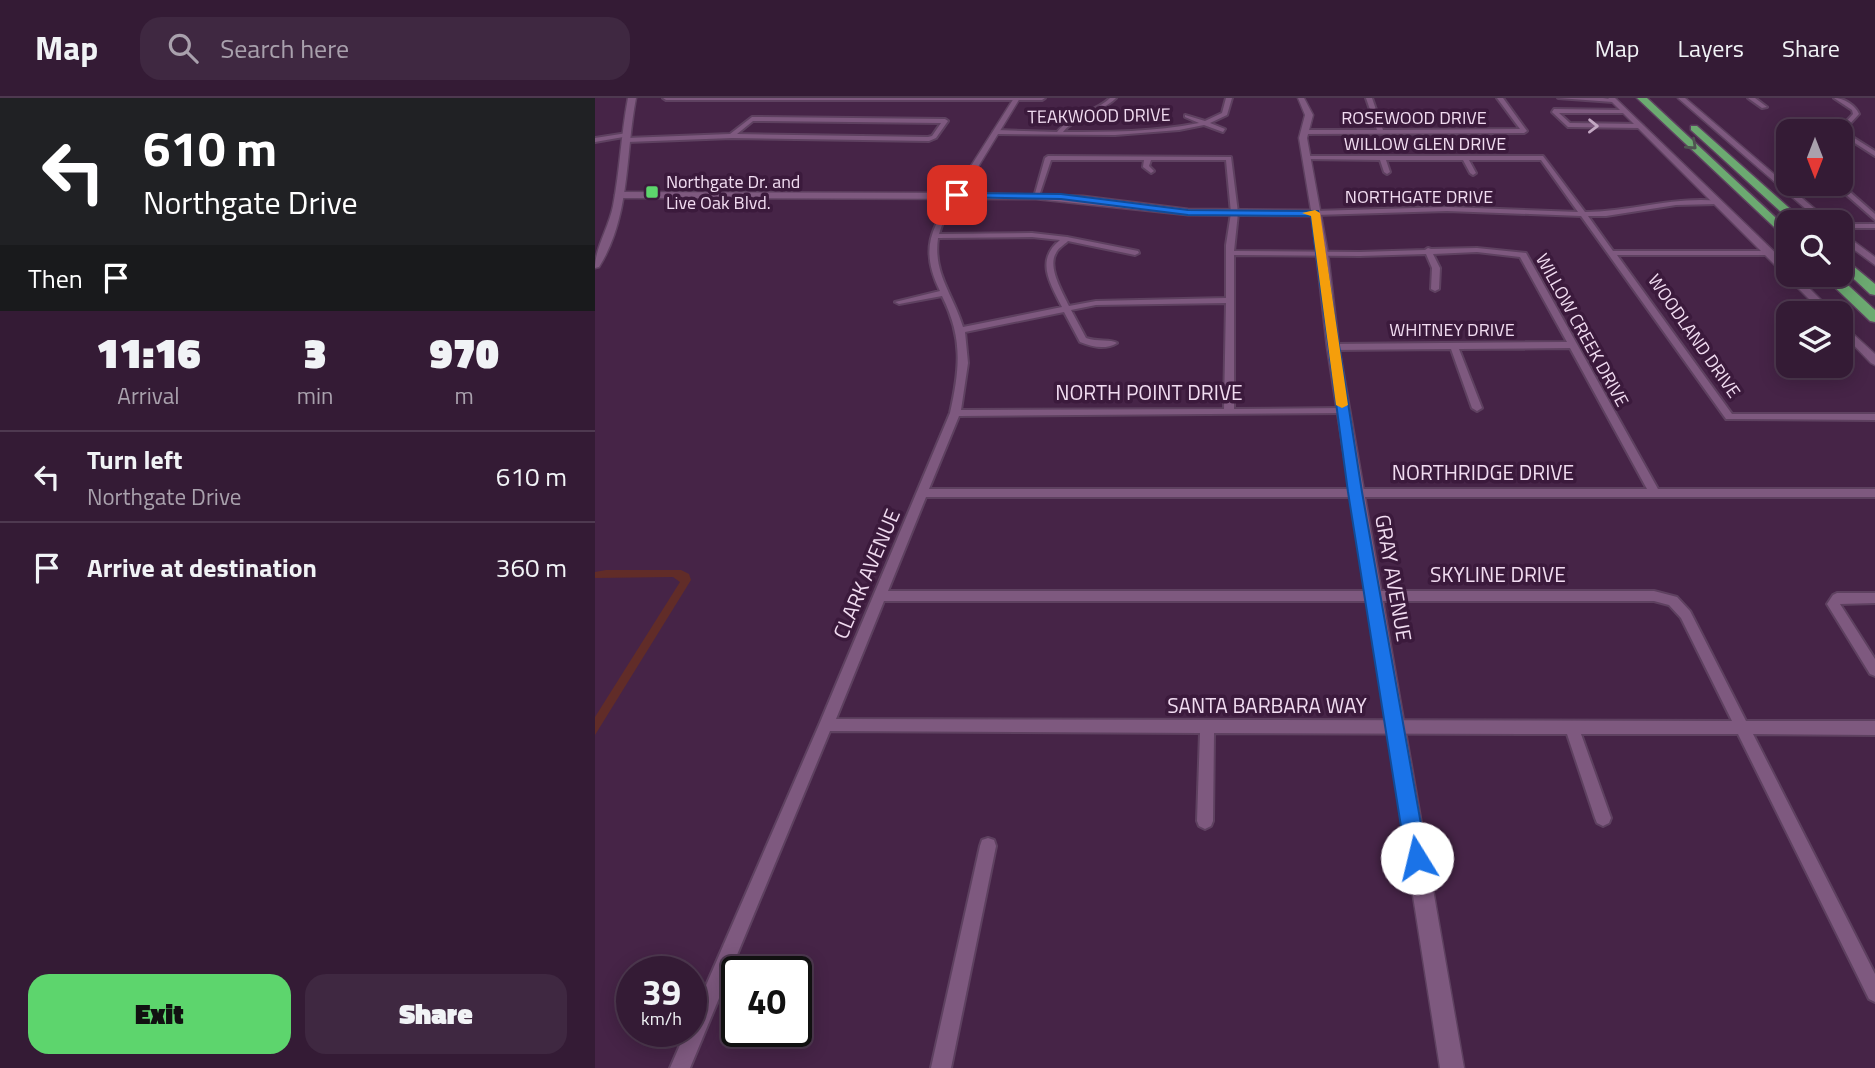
<!DOCTYPE html>
<html lang="en">
<head>
<meta charset="utf-8">
<style>
  body { margin:0; font-family:"Titillium Web",sans-serif; background:#3f2841; color:#f1f3f6; height:100vh; display:flex; flex-direction:column; font-size:26px; white-space:nowrap }
  * { box-sizing:border-box; margin:0 }
  p { font-size:23px; color:#a9a1ad }
  .icon { flex:none; width:38px; height:38px; fill:none; stroke:currentColor; stroke-width:2; stroke-linecap:round; stroke-linejoin:round }
  .map { position:relative; flex:1; overflow:hidden }
  .panel { display:flex; flex-direction:column; background:#341b35; width:595px }
  .panel>* { flex:none }
  .guide { background:#202124; color:#fff; overflow:hidden }
  .needle { width:46px; rotate:180deg }
  .fabs { position:absolute; left:1181px; top:21px; display:grid; gap:14px }
  .fabs a { display:grid; place-items:center; width:77px; height:77px; border-radius:14px; background:#341b35; box-shadow:0 4px 18px #0003,0 0 0 2px #4e3950; font-size:35px }
  .speed { position:absolute; left:21px; top:858px; display:flex; gap:14px; font-size:35px; font-weight:700; text-align:center }
  .speed>* { display:grid; place-content:center; width:91px; height:91px; border-radius:50%; background:#341b35; box-shadow:0 4px 18px #0003,0 0 0 2px #4e3950; line-height:1 }
  .speed small { font-size:18px; font-weight:400 }
  .speed .limit { border:4px solid #111; border-radius:10px; background:#fff; color:#111 }
  .pin { position:absolute; display:grid; place-items:center; width:60px; height:60px; color:#fff; margin:-30px; border-radius:14px; box-shadow:0 4px 10px #0006 }
  .me { position:absolute; width:77px; margin:-38px; rotate:351deg; stroke-linejoin:round; filter:drop-shadow(0 0 5px #0008) }
  .turn { display:flex; align-items:center; gap:24px; height:147px; padding:0 28px; font-size:32px }
  .turn .icon { width:91px; height:91px; stroke-width:2.5 }
  .turn b { display:block; font-size:49px; line-height:60px }
  .then { display:flex; align-items:center; height:66px; padding:0 28px; background:#0003; gap:14px; font-size:26px }
  .eta { display:flex; justify-content:space-evenly; align-items:center; height:119px; text-align:center }
  .eta b { font-size:42px; font-weight:800; line-height:49px }
  .action { display:flex; gap:14px; margin-top:auto; padding:14px 28px }
  .action a { flex:1; height:80px; border-radius:21px; background:#5dd56d; color:#111; font-size:28px; font-weight:800; line-height:80px; text-align:center }
  .action a+a { background:#3f2841; color:#f1f3f6 }
  ul { padding:0; list-style:none }
  li { display:flex; align-items:center; gap:21px; height:91px; padding:0 28px; border-top:2px solid #4e3950 }
  li div { flex:1 }
  li b { display:block; font-size:26px }
  li em { font-style:normal }
  header { display:flex; align-items:center; gap:42px; box-sizing:border-box; height:98px; padding:0 35px; background:#341b35; border-bottom:2px solid #4e3950 }
  header strong { font-size:33px }
  nav { display:flex; gap:38px; margin-inline-start:auto; font-size:24px }
  .search { width:490px; height:63px; background:#3f2841; display:flex; align-items:center; gap:18px; box-sizing:border-box; padding:0 24px; border-radius:21px; color:#a9a1ad; font-size:26px }
  main { display:flex; flex:1; min-height:0 }
  .map>svg:first-child { display:block }
  .green { fill:#612c28 }
  .lines { fill:none; stroke-linecap:round; stroke-linejoin:round }
  .minor-casing { stroke:#5e4160; stroke-width:4 }
  .tertiary-casing { stroke:#5e4160; stroke-width:3 }
  .secondary-casing { stroke:#5e4160; stroke-width:3 }
  .motorway-casing { stroke:#5e4160; stroke-width:3 }
  .minor { fill:#7e597f; fill-rule:evenodd }
  .tertiary { fill:#7e597f; fill-rule:evenodd }
  .secondary { fill:#7e597f; fill-rule:evenodd }
  .motorway { fill:#6caa71; fill-rule:evenodd }
  .oneway { stroke:#c3a8c3 }
  .oneway2 { stroke:#4f5451 }
  .route { fill:#1a73e8; stroke:#114b97; stroke-width:2 }
  .slow { fill:#f59e0b }
  .poi-dot { fill:#5dd56d; stroke:#3b1a3c; stroke-width:2.5 }
  .labels { text-anchor:middle; stroke-width:7; stroke-linejoin:round; paint-order:stroke }
  .far-street-label { font-size:18px; fill:#f1dcf1; stroke:#3b1a3c }
  .far-poi-label { font-size:18px; fill:#f1dcf1; stroke:#3b1a3c; text-anchor:start }
  .street-label { font-size:21px; fill:#f1dcf1; stroke:#3b1a3c }
</style>
</head>
<body>
<header>
<strong>Map</strong>
<div class="search"><svg class="icon" aria-label="search" viewBox="0 0 24 24"><circle cx="10" cy="10" r="6"/><path d="M15 15l6 6"/></svg>Search here</div>
<nav><a>Map</a><a>Layers</a><a>Share</a></nav>
</header>
<main>
<section class="panel">
<div class="guide">
<div class="turn"><svg class="icon" aria-label="left" viewBox="0 0 24 24"><path d="M17 20v-9H6M10 6l-5 5 5 5"/></svg><div><b>610 m</b>Northgate Drive</div></div>
<div class="then">Then<svg class="icon" aria-label="arrive" viewBox="0 0 24 24"><path d="M6 21V4h12l-3 4 3 4H6"/></svg></div>
</div>
<div class="eta">
<div><b>11:16</b><p>Arrival</p></div>
<div><b>3</b><p>min</p></div>
<div><b>970</b><p>m</p></div>
</div>
<ul>
<li><svg class="icon" aria-label="left" viewBox="0 0 24 24"><path d="M17 20v-9H6M10 6l-5 5 5 5"/></svg><div><b>Turn left</b><p>Northgate Drive</p></div><em>610 m</em></li>
<li><svg class="icon" aria-label="arrive" viewBox="0 0 24 24"><path d="M6 21V4h12l-3 4 3 4H6"/></svg><div><b>Arrive at destination</b></div><em>360 m</em></li>
</ul>
<div class="action"><a>Exit</a><a>Share</a></div>
</section>
<div class="map">
<svg width="1280" height="970" viewBox="0 0 1280 970">
  <rect width="100%" height="100%" fill="#462447"/>
  <polygon class="green" points="11,472 86,472 94,476 96,482 0,637 0,619 85,484 78,479 0,480 0,474"/>
  <g class="lines">
    <g class="minor-casing">
      <g id="minor">
        <polygon points="68,0 450,0 447,2 71,2"/>
        <path d="M515 0H521C506 15 482 17 468 34 514 34 559 34 604 25L590 19V17L610 23 627 15 631 0H637L632 17 615 25 630 31 628 34 609 27 584 32 520 37 401 36 398 34 401 32 462 34C477 16 499 15 515 0Z"/>
        <polygon points="771,0 777,0 788,32 925,31 902,0 908,0 932,33 929,35 709,36 706,34 709,32 782,32"/>
        <polygon points="963,0 1008,0 1021,2 1018,4"/>
        <polygon points="1153,0 1160,0 1172,9 1167,10"/>
        <path d="M1239 0C1249 0 1260 7 1264 16L1252 29 1256 38 1280 53V58L1252 40 1246 29 1258 16 1257 12Z"/>
        <polygon points="959,11 1030,12 1032,15 964,15 975,25 1045,26 1048,28 1045,30 973,29 957,14"/>
        <path d="M157 19 350 21 353 23 341 40 334 43 137 40 32 44 29 42 32 40 135 36ZM158 23 346 25 337 38 333 39 142 36Z"/>
        <polygon points="32,35 34,38 0,44 0,40"/>
        <path d="M453 58 636 59 643 115 639 153 765 154 830 152 833 150 836 151 882 150 931 155 1063 391H1280V399H331L293 493H1059L1082 499 1095 513 1151 623H1280V637L1158 636 1280 876V904L1274 901 1143 636H986L1016 720 1014 725 1008 728 1002 725 1000 720 972 636 619 635 618 723 616 728 610 731 604 728 602 723 605 635 235 633 95 970H75L91 933H96V922L224 627 355 315C365 270 368 240 347 198L304 206 300 204 345 193C325 152 335 131 360 96H364L365 97 349 121 344 136 437 135 472 139 543 153 544 155 540 157 473 143C469 147 463 150 461 155 452 169 468 195 474 208L501 203 631 200V147L636 115 631 62H556L554 68 559 73 556 75 548 69 549 62H456L444 98 439 99 450 60ZM437 139 465 142C440 162 455 185 467 209L368 229C358 196 338 176 343 140ZM882 154 925 159 972 244 738 246 734 249 738 252 856 251 877 310 882 313 887 310 864 251 975 250 1052 391H334L364 318 751 315 753 313 748 310 639 311V157L765 158 831 156 837 170 836 191 840 193 844 191 845 170 838 156ZM631 205 629 311 366 312 373 265 370 234 469 214 485 244C498 249 510 252 522 245 516 241 502 244 491 240L476 212 501 207ZM289 503H1059L1074 507 1086 520 1137 623 241 621Z"/>
        <path d="M711 58H948L990 114C1035 114 1079 98 1124 103L1125 104 1122 106 1081 107 1011 118H993L1018 153H1177L1178 155 1174 157H1022L1137 316H1280V322L1131 321 986 118 852 113 720 117 717 115 720 113 852 109 983 114 946 62H874L881 75 878 77 875 75 868 62H791L795 74 792 76 789 74 785 62 709 61Z"/>
        <polygon points="1239,86 1246,86 1280,116 1280,122"/>
        <rect x="1246" y="126" width="34" height="4"/>
        <polygon points="1242,495 1280,495 1280,505 1245,506 1280,561 1280,578 1275,576 1232,506 1238,497"/>
        <polygon points="393,740 399,742 401,748 356,970 336,970 385,748 387,742"/>
      </g>
    </g>
    <g class="tertiary-casing">
      <g id="tertiary">
        <polygon points="419,0 425,0 367,95 488,98 593,111 716,112 704,40 710,17 703,0 709,0 718,17 712,40 733,156 744,249 869,970 845,970 732,249 717,118 593,117 441,101 24,100 20,97 24,94 359,95"/>
        <polygon points="1013,0 1020,0 1194,168 1194,177 1201,177 1239,215 1228,215"/>
        <polygon points="1083,0 1090,0 1235,124 1226,124"/>
        <polygon points="1246,134 1280,159 1280,167 1246,142"/>
        <polygon points="1246,225 1280,256 1280,267 1276,265 1246,234"/>
      </g>
    </g>
    <g class="secondary-casing">
      <path id="secondary" d="M33 0H41C30 57 36 118 4 169L0 170C0 150 14 129 18 108 25 72 26 36 33 0Z"/>
    </g>
    <g class="motorway-casing">
      <g id="motorway">
        <polygon points="1042,0 1052,0 1194,132 1194,143"/>
        <polygon points="1096,28 1102,28 1210,124 1197,124 1096,32"/>
        <polygon points="1246,158 1280,186 1280,197 1275,196 1246,169"/>
        <polygon points="1227,177 1242,177 1280,212 1280,224 1275,223"/>
      </g>
    </g>
    <use href="#minor" class="minor"/>
    <use href="#tertiary" class="tertiary"/>
    <use href="#secondary" class="secondary"/>
    <use href="#motorway" class="motorway"/>
  </g>
  <defs><path id="oneway-chevron" d="M-2-3.5L2.5 0L-2 3.5" fill="none" stroke-width="1.6" stroke-linecap="round" stroke-linejoin="round" transform="scale(1.75)"/></defs>
  <use class="oneway" href="#oneway-chevron" transform="translate(998 28) rotate(1)"/>
  <use class="oneway2" href="#oneway-chevron" transform="translate(1097 47) rotate(43)"/>
  <polygon class="route" points="362,95 466,96 593,112 723,113 767,394 832,760 829,768 822,771 814,768 811,760 753,394 716,118 593,117 466,101 359,99 357,97"/>
  <polygon class="slow" points="720,112 725,115 753,307 747,310 741,307 716,118 707,115"/>
  <rect class="poi-dot" x="50" y="87" width="14" height="14" rx="3.5"/>
  <g class="labels">
    <g class="far-street-label">
      <text transform="translate(504 18) rotate(-1)" y="6">TEAKWOOD DRIVE</text>
      <text x="819" y="26">ROSEWOOD DRIVE</text>
      <text x="830" y="52">WILLOW GLEN DRIVE</text>
      <text x="824" y="105">NORTHGATE DRIVE</text>
      <text x="857" y="238">WHITNEY DRIVE</text>
      <text transform="translate(987 232) rotate(61)" y="6">WILLOW CREEK DRIVE</text>
      <text transform="translate(1099 238) rotate(55)" y="6">WOODLAND DRIVE</text>
    </g>
    <g class="far-poi-label">
      <text x="71" y="90">Northgate Dr. and<tspan x="71" dy="21">Live Oak Blvd.</tspan></text>
    </g>
    <g class="street-label">
      <text x="554" y="302">NORTH POINT DRIVE</text>
      <text x="888" y="382">NORTHRIDGE DRIVE</text>
      <text transform="translate(272 476) rotate(-67)" y="7">CLARK AVENUE</text>
      <text x="903" y="484">SKYLINE DRIVE</text>
      <text transform="translate(798 480) rotate(80)" y="7">GRAY AVENUE</text>
      <text x="672" y="615">SANTA BARBARA WAY</text>
    </g>
  </g>
</svg>
<div class="fabs">
<a><svg class="needle" viewBox="-14 -14 28 28"><path d="M0-13l5 13h-10z" fill="#e53935"/><path d="M0 13l5-13h-10z" fill="#a9a1ad"/></svg></a>
<a><svg class="icon" aria-label="search" viewBox="0 0 24 24"><circle cx="10" cy="10" r="6"/><path d="M15 15l6 6"/></svg></a>
<a><svg class="icon" aria-label="layers" viewBox="0 0 24 24"><path d="M12 4l9 5-9 5-9-5zM3 14l9 5 9-5"/></svg></a>
</div>
<div class="speed"><div>39<small>km/h</small></div><div class="limit">40</div></div>
<div class="pin" style="left:362px;top:97px;background:#d93025"><svg class="icon" aria-label="arrive" viewBox="0 0 24 24"><path d="M6 21V4h12l-3 4 3 4H6"/></svg></div>
<svg class="me" style="left:822px;top:760px" viewBox="-20 -20 40 40"><circle r="19" fill="#fff"/><path d="M0-13L10 11 0 6-10 11z" fill="#1a73e8"/></svg>
</div>
</main>
</body>
</html>
